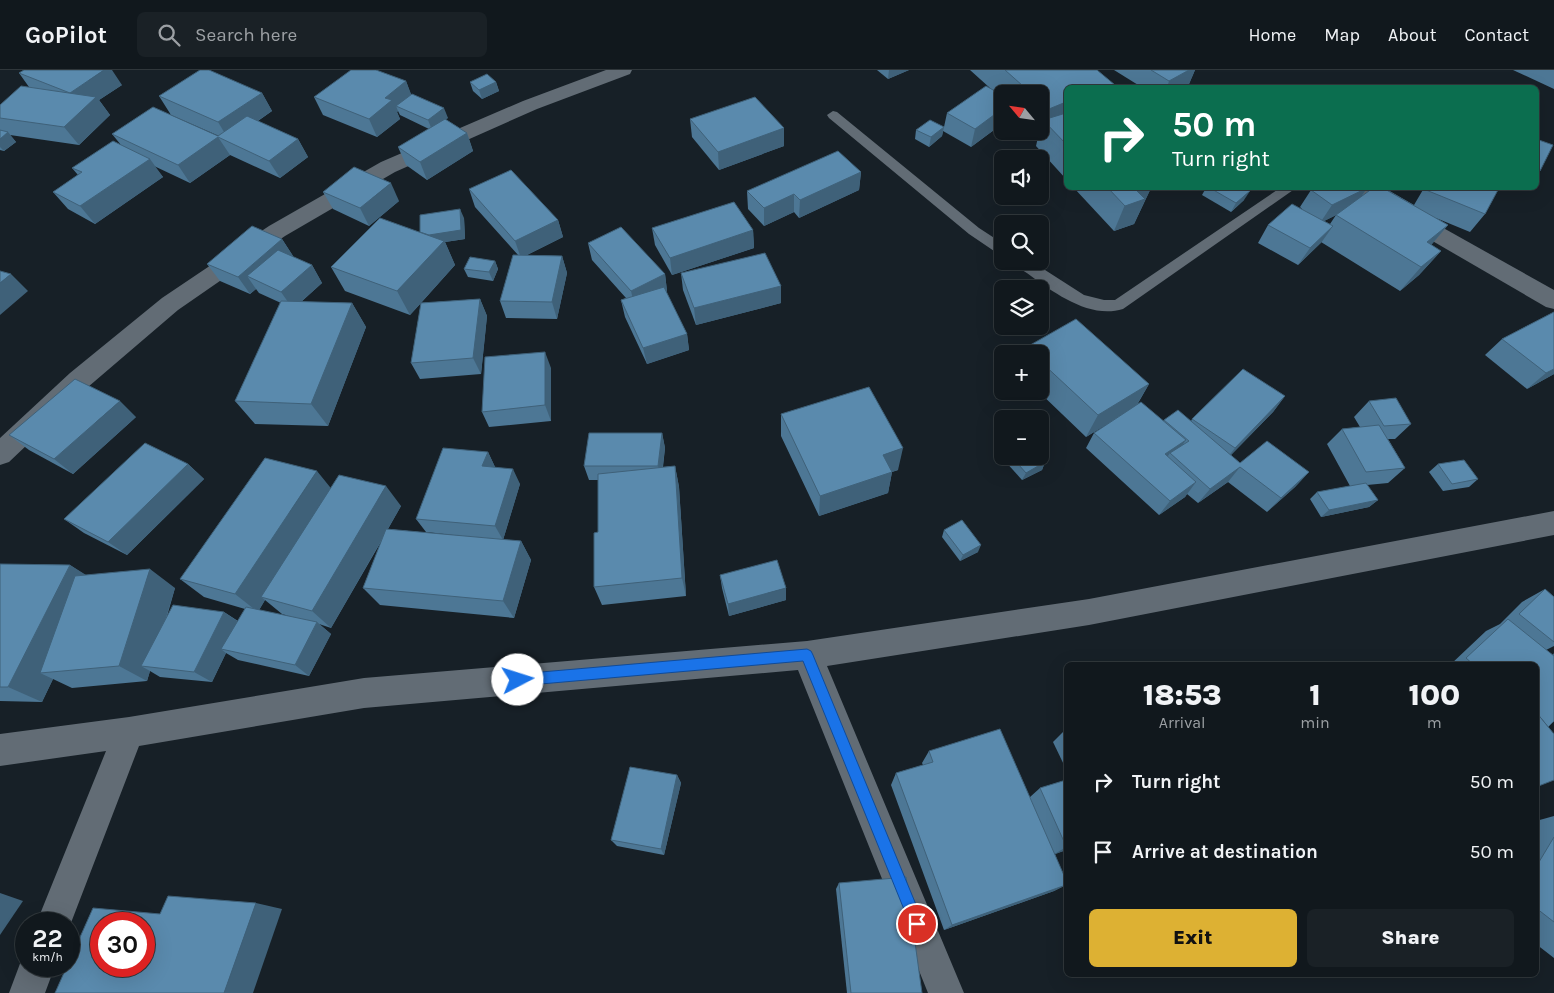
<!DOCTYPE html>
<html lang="en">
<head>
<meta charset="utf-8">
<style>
  body { margin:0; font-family:Karla,sans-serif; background:#1a2126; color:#f1f3f6; height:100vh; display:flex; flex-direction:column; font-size:19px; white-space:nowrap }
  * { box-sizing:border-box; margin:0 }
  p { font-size:16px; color:#9ca0a4 }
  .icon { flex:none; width:28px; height:28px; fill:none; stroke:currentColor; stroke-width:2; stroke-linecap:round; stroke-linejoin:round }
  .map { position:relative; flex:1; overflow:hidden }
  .sheet { position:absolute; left:1064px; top:592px; width:475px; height:315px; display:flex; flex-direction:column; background:#11181d; border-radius:8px; box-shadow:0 5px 20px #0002,0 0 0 1px #30373b }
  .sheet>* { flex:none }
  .banner { position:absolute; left:1064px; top:15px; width:475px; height:105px; border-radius:8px; box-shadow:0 5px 20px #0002,0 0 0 1px #30373b; background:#0b6e4f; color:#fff; overflow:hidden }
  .needle { width:32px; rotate:299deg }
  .controls { position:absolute; left:994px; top:15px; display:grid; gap:10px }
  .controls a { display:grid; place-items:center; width:55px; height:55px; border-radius:8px; background:#11181d; box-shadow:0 5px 20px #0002,0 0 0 1px #30373b; font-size:25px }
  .speed { position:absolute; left:15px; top:842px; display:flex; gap:10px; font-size:25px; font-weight:700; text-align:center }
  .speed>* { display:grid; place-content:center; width:65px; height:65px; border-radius:50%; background:#11181d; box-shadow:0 5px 20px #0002,0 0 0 1px #30373b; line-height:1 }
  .speed small { font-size:12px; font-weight:400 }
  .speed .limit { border:8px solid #d22; background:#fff; color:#111 }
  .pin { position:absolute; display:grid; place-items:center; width:42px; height:42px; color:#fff; margin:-21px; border:2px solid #fff; border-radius:50%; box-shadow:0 1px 5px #0007 }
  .me { position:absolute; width:55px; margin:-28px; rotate:85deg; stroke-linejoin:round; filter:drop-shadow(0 0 4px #0008) }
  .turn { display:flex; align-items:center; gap:18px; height:105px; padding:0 25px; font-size:22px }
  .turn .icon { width:65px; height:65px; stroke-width:2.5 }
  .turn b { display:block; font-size:35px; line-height:42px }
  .eta { display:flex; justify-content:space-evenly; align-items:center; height:85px; text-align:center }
  .eta b { font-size:30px; font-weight:800; line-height:35px }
  .action { display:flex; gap:10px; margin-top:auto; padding:10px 25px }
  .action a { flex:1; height:58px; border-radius:8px; background:#ddb133; color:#111; font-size:20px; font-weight:800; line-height:58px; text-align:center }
  .action a+a { background:#1a2126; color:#f1f3f6 }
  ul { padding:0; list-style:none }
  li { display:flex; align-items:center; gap:15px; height:70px; padding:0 25px }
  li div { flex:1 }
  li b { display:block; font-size:19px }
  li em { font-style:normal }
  header { display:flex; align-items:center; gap:30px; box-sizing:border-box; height:70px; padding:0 25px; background:#11181d; border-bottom:1px solid #30373b }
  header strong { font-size:24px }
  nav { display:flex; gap:28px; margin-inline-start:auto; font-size:18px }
  .search { width:350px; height:45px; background:#1a2126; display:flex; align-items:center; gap:12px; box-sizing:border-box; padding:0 18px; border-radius:8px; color:#9ca0a4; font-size:19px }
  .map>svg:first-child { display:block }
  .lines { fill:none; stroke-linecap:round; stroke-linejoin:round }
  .service { fill:#626c75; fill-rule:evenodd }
  .minor { fill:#626c75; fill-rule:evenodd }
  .wall { fill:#4d7795; fill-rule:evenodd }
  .shaded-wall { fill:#3f6179 }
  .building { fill:#5a8aad; stroke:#3f6179; fill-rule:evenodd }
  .route { fill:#1a73e8; stroke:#114b97 }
</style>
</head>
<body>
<header>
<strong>GoPilot</strong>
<div class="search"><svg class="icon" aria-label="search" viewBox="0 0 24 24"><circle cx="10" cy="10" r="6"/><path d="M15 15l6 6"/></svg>Search here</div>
<nav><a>Home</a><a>Map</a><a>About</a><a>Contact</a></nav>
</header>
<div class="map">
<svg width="1554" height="923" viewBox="0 0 1554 923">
  <rect width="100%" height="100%" fill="#172027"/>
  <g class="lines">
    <g class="service">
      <polygon points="833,41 837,42 979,158 1002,173 1002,185 997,183 969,164 829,48 827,45"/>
      <path d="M1280 118H1296L1123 239C1090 249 1056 224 1031 206 1025 201 1017 198 1013 191H1031L1084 225 1104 230H1115Z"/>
    </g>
    <g class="minor">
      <polygon points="606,0 632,0 630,4 537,39 395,102 285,166 178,240 88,317 9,392 0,395 0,368 70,303 162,228 269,156 381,92 523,31"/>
      <polygon points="1346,118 1372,118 1554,220 1554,239 1546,237 1350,123"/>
      <polygon points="1554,441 1554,465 1089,555 827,596 964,923 928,923 798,600 364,638 139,676 69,858 69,854 36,854 106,681 0,696 0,664 129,647 364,608 807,571 1089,529"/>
      <polygon points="24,883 26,883 26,896 55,896 45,923 9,923"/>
    </g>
  </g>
  <g class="wall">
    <polygon points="877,0 909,0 888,9"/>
    <polygon points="970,0 1097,0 1066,18 1066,109 1036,76 1039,63 1038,61 1040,61 1040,24 1002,24 1002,54 971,77 943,61 942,66 929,77 915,69 916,60 944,57 947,43 990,18"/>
    <polygon points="1114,0 1195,0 1189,14 1182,18 1143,18"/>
    <polygon points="1513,0 1554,0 1554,19"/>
    <polygon points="19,3 122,15 99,30 110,45 79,75 10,65 16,72 4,81 0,80 0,35 29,17"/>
    <polygon points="406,11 411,25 448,48 445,49 467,63 473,81 427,110 406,95 398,77 429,59 400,45 398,41 397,42 400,49 377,67 323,45 314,27"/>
    <polygon points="470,12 496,12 499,21 482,29 473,21"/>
    <polygon points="262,23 272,41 258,51 298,69 308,87 280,108 230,85 190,113 154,96 163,107 95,154 68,139 53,122 78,105 72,98 121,75 112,64 218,66 219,66 171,45 159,26"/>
    <polygon points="690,49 784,58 784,76 719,100 692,67"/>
    <polygon points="1536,69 1540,101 1536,105"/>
    <polygon points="861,102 859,120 799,148 794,142 764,156 748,139 747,121"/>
    <polygon points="1074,118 1151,118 1134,154 1114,161"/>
    <polygon points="1206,118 1243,118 1244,130 1231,142 1202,125"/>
    <path d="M1367 118 1362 126 1370 120 1367 118H1392L1388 120 1414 135 1424 118H1499L1485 144 1470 162 1436 148 1448 155 1431 175 1441 181 1419 205 1400 221 1321 172 1298 195 1258 173 1268 155 1302 139 1300 137 1311 120ZM1336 145 1330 154 1324 151Z"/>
    <polygon points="469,119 558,150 563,167 527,185 562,186 567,203 557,249 506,248 500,231 518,185 475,137"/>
    <polygon points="323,122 399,131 369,156 333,139"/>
    <polygon points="464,148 465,169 445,172 455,195 421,233 480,229 487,246 481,304 420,309 411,293 421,233 410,245 345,221 331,197 420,162"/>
    <polygon points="652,158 753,160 754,178 672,205 655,175"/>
    <polygon points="282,169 293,186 293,187 312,195 322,213 301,232 352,233 366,257 328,356 255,354 235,331 281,233 259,223 256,219 250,224 220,211 207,194"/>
    <polygon points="588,173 665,204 667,221 666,222 687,264 689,280 647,294 625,247 621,230 626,228 592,190"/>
    <polygon points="495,191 498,199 493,211 468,207 464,199"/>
    <polygon points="681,203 781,216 781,233 696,255 683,220"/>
    <polygon points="1554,242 1554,304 1527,319 1485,285 1502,269"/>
    <polygon points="1025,278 1149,314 1137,335 1163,351 1164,350 1191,351 1192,349 1285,326 1273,342 1231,385 1240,393 1309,402 1295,417 1267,442 1228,412 1198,433 1187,424 1185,427 1159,445 1086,378 1094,363 1112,351 1086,367 1038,321 1040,321 1040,284 1023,284"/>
    <polygon points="551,298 551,351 489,357 482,342"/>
    <polygon points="1369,331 1411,354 1395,369 1388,369 1405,398 1388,413 1367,415 1378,430 1369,437 1321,447 1310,429 1317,422 1350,416 1327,374 1342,359 1360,357 1354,347"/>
    <polygon points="781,344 898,400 892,402 888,423 819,446 781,366"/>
    <polygon points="136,347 73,404 29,380 9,365"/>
    <polygon points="662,363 665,378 663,397 675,396 679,417 686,526 602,535 594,517 598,462 598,410 589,410 584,396"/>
    <path d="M488 382 495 397 520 414 503 470 521 471 531 490 514 548 380 535 363 518 382 470 331 558 319 554 331 564 309 606 238 590 226 583 212 612 160 607 150 601 147 611 72 618 53 609 42 632 0 631V494L70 495 85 505 175 518 166 550 224 542 238 551 245 539 204 527 180 509 330 418 401 436 388 459 471 467 426 462 416 449ZM265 530 282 544 295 548 259 540Z"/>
    <polygon points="1005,386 1040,386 1045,392 1042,400 1022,410 1004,390"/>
    <polygon points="188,394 204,409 127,485 84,463 64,449"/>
    <polygon points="1438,394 1478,409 1469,417 1443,421 1429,402"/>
    <polygon points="944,460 978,482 960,491 942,467"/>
    <polygon points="720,505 786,530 729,546 722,518"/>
    <polygon points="1545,519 1554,527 1554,576 1546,580 1553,585 1554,583 1554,651 1548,657 1536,595 1450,595 1486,561 1500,554 1522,532"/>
    <polygon points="1066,659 1066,699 1053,672"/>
    <polygon points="929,681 1030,727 1040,718 1066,710 1066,780 1055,784 1066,815 1054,821 944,860 891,715 896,703 923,695 922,693"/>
    <polygon points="677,705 681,713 664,785 617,776 611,770"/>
    <polygon points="1554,746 1554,888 1536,874 1536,751"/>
    <polygon points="839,813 922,923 847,923 836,819"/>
  </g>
  <g class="shaded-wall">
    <polygon points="104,0 112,0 122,15 99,30 110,45 79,75 64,57 70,23"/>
    <polygon points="889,0 909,0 888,9"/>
    <polygon points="1189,0 1195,0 1189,14 1182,18 1167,18 1169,11"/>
    <polygon points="406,11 413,29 396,36 398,41 397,42 400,49 377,67 369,49 385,28"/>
    <polygon points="496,12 499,21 482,29 479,20"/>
    <polygon points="262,23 272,41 229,70 218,52"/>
    <polygon points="1066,32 1066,55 1045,52 1049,39"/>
    <polygon points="444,38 448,48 432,60 428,50"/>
    <polygon points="1002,39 1002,54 971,77 975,59"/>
    <polygon points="944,57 942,66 929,77 931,67"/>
    <polygon points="784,58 784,76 719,100 718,82"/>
    <polygon points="8,62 16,72 4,81 0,77 0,69"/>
    <polygon points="467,63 473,81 427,110 420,92"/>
    <polygon points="218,67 230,85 190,113 178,95"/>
    <polygon points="298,69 308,87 280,108 269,91"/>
    <polygon points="150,89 163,107 95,154 80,136"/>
    <polygon points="861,102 859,120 799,148 800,130"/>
    <polygon points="391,113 399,131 369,156 360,138"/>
    <polygon points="1132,118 1151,118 1134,154 1114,161"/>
    <polygon points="1367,118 1355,136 1320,153 1332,135"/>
    <polygon points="1250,121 1244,130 1231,142 1236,133"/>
    <polygon points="794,124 794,142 764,156 764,138"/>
    <polygon points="460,139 464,148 465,169 445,172 455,195 410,245 397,221 420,166"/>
    <polygon points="558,150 563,167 521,188 515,171"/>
    <polygon points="1448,155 1427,180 1427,172"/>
    <polygon points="1333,156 1321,173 1298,195 1310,178"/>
    <polygon points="753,160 754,178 672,205 670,188"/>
    <polygon points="282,169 293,186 263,213 247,206 256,219 250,224 238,207"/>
    <polygon points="1441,181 1419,205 1400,221 1421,197"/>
    <polygon points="562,186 567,203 557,249 552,232"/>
    <polygon points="495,191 498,199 493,211 489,202"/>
    <polygon points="312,195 322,213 293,239 281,222"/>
    <polygon points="11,204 28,221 0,245 0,213"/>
    <polygon points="665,204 667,221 635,238 631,221"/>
    <polygon points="781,216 781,233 696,255 694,238"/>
    <polygon points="480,229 487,246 481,304 473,288"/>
    <polygon points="352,233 366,257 328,356 311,334"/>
    <polygon points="687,264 689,280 647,294 643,278"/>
    <polygon points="545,282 551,298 551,351 545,335"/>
    <polygon points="1554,299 1554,304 1527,319 1546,303"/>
    <polygon points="1149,314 1136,336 1086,367 1098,345"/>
    <polygon points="1285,326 1273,342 1223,393 1235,378"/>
    <polygon points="120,331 136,347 73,404 54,389"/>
    <polygon points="662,363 665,378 661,410 658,396"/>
    <polygon points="1186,370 1175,385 1170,383 1163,393 1165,384"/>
    <polygon points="903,378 898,400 879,406 883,385"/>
    <polygon points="488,382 495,397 490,411 482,396"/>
    <polygon points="1045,392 1042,400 1022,410 1026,403"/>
    <polygon points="188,394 204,409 127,485 108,472"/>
    <polygon points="675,396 679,417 686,526 682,508"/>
    <polygon points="1240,397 1228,412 1198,433 1210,419"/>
    <polygon points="513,399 520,414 503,470 495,456"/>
    <polygon points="317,401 334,422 261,527 265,530 258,542 235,524"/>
    <polygon points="892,402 888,423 819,446 820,426"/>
    <polygon points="1309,402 1295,417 1267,442 1281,428"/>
    <polygon points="1196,412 1185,427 1159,445 1170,431"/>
    <polygon points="386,416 401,436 331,558 312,541"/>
    <polygon points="1378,430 1369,437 1321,447 1329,440"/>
    <polygon points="521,471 531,490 514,548 503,531"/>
    <polygon points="981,475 978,482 960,491 963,485"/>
    <polygon points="70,495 99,513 40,603 53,609 42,632 8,617"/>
    <polygon points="150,499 175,518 151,597 141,596 150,601 147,611 119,596"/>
    <polygon points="786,518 786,530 729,546 728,534"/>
    <polygon points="224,542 240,553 221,579 226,583 212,612 194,602"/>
    <polygon points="317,552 331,564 309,606 295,595"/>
    <polygon points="677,705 681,713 664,785 661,779"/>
    <polygon points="1066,777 1066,780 1053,785"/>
    <polygon points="1066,815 1054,821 944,860 952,855"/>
    <polygon points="0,823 23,831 0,865"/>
    <polygon points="256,833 282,839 253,923 224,923"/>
  </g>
  <g class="building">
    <polygon points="24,0 104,0 70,23 19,3"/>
    <polygon points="200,0 209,0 262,23 218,52 159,26"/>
    <polygon points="351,0 376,0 406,11 385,28 392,30 369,49 314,27"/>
    <polygon points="1005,0 1097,0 1115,15 1107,18 1066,18 1066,32 1049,39 1040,31 1040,24 1032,24"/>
    <polygon points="1151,0 1189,0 1169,11"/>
    <polygon points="487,4 496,12 479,20 470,12"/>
    <polygon points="21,16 96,27 64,57 0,48 0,35"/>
    <polygon points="986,16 1002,25 1002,39 975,59 947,43"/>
    <polygon points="412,24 444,38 428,50 396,36"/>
    <polygon points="755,27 784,58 718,82 690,49"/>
    <polygon points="153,37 218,66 247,46 298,69 269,91 218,67 178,95 112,64"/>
    <polygon points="1066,43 1066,74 1043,50"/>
    <polygon points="445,49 467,63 420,92 398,77"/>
    <polygon points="930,50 944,57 931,67 916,60"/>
    <polygon points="0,60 8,62 0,69"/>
    <polygon points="1536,69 1553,75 1540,101 1536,100"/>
    <polygon points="113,71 150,89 80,136 53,122 82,102 72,98"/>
    <polygon points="838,81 861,102 800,130 794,124 764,138 747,121"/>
    <polygon points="354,97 391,113 360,138 323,122"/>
    <polygon points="511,100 558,150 515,171 469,119"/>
    <polygon points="1108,118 1134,118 1145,129 1125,136"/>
    <polygon points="1210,118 1243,118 1250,121 1236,133"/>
    <polygon points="1315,118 1367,118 1332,135 1311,120"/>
    <polygon points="1373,118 1383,118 1448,155 1427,172 1441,181 1421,197 1336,145"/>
    <polygon points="1428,118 1499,118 1485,144 1426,120"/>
    <polygon points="734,132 753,160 670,188 652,158"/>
    <polygon points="1292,134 1333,156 1310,178 1268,155"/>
    <polygon points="460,139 461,160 429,165 420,162 420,145"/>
    <polygon points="380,148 444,171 397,221 331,197"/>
    <polygon points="252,156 282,169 238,207 207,194"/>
    <polygon points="621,157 665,204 631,221 588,173"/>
    <polygon points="278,180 312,195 281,222 247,206"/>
    <polygon points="765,183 781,216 694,238 681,203"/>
    <polygon points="513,185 562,186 552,232 500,231"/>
    <polygon points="470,187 495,191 489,202 464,199"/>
    <polygon points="0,201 11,204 0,213"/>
    <polygon points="664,217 687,264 643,278 621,230"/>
    <polygon points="480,229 473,288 411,293 421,233"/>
    <polygon points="281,231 352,233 311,334 235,331"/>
    <polygon points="1554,242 1554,299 1546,303 1502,269"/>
    <polygon points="1076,249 1149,314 1098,345 1040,291 1040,284 1032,284 1025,278"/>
    <polygon points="545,282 545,335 482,342 485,287"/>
    <polygon points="1243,299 1285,326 1235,378 1192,349"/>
    <polygon points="75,309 120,331 54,389 9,365"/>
    <polygon points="869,317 903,378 883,385 892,402 820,426 781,344"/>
    <polygon points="1396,328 1411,354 1384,356 1369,331"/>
    <polygon points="1141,332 1186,370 1165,384 1196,412 1170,431 1094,363"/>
    <polygon points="1178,340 1240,393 1267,371 1309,402 1281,428 1240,397 1210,419 1170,383 1189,371 1164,350"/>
    <polygon points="1379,355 1405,398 1366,402 1342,359"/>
    <polygon points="589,363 662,363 658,396 584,396"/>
    <polygon points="145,373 188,394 108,472 64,449"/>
    <polygon points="443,378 488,382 482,396 513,399 495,456 416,449"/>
    <polygon points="1011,386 1040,386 1045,392 1026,403"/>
    <polygon points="265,388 317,401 235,524 180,509"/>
    <polygon points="1464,390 1478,409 1452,414 1438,394"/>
    <polygon points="675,396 682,508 594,517 594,463 598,462 598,404"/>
    <polygon points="339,405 386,416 312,541 261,527"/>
    <polygon points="1366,413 1378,430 1329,440 1317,422"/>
    <polygon points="962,450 981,475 963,485 944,460"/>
    <polygon points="386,459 521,471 503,531 363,518"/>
    <polygon points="777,490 786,518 728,534 720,505"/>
    <polygon points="0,494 70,495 8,617 0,617"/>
    <polygon points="150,499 119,596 40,603 75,506"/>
    <polygon points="1545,519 1554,527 1554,572 1519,544"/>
    <polygon points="173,535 224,542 194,602 141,596"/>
    <polygon points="246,537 317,552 295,595 221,579"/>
    <polygon points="1508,549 1554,586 1554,651 1548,657 1536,642 1536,595 1474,595 1466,588"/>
    <polygon points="1536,642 1554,664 1554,710 1536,717"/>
    <polygon points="1000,659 1066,810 1066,815 952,855 896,703 933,692 929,681"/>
    <polygon points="630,697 677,705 661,779 611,770"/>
    <polygon points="1066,710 1066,776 1040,718"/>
    <polygon points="1554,767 1554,852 1536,838 1536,797"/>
    <polygon points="906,807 922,923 851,923 839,813"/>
    <path d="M168 826 256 833 224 923H55L67 896H69V892L93 838 160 844ZM101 854H144V896H101Z"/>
  </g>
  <polygon class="route" points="807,579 811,581 813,585 924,854 922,859 917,861 912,859 803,591 518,616 513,614 512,610 513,606 518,604"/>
</svg>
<div class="controls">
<a><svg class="needle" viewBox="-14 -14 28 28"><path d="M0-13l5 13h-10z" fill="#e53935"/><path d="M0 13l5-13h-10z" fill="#9ca0a4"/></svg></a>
<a><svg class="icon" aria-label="sound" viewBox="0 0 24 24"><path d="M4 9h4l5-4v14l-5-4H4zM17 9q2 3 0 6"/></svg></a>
<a><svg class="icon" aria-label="search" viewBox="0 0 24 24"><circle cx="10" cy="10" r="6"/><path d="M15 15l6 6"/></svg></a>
<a><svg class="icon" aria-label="layers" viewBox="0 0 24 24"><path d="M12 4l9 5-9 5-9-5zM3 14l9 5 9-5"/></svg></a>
<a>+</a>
<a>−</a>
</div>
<div class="speed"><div>22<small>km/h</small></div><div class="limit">30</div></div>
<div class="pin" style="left:917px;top:854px;background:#d93025"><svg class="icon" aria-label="arrive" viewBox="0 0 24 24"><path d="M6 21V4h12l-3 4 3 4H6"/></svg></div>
<svg class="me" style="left:518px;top:610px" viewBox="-20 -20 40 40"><circle r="19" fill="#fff"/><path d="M0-13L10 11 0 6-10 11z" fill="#1a73e8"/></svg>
<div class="banner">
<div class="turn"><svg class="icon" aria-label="right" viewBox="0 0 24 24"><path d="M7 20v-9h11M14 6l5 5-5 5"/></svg><div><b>50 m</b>Turn right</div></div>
</div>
<section class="sheet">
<div class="eta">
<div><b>18:53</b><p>Arrival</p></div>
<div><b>1</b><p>min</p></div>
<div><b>100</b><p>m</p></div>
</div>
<ul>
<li><svg class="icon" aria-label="right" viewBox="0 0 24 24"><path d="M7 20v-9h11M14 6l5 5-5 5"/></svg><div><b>Turn right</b></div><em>50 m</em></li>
<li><svg class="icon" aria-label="arrive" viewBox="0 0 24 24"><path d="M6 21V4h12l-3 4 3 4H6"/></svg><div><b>Arrive at destination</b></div><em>50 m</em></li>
</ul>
<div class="action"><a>Exit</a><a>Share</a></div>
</section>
</div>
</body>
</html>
